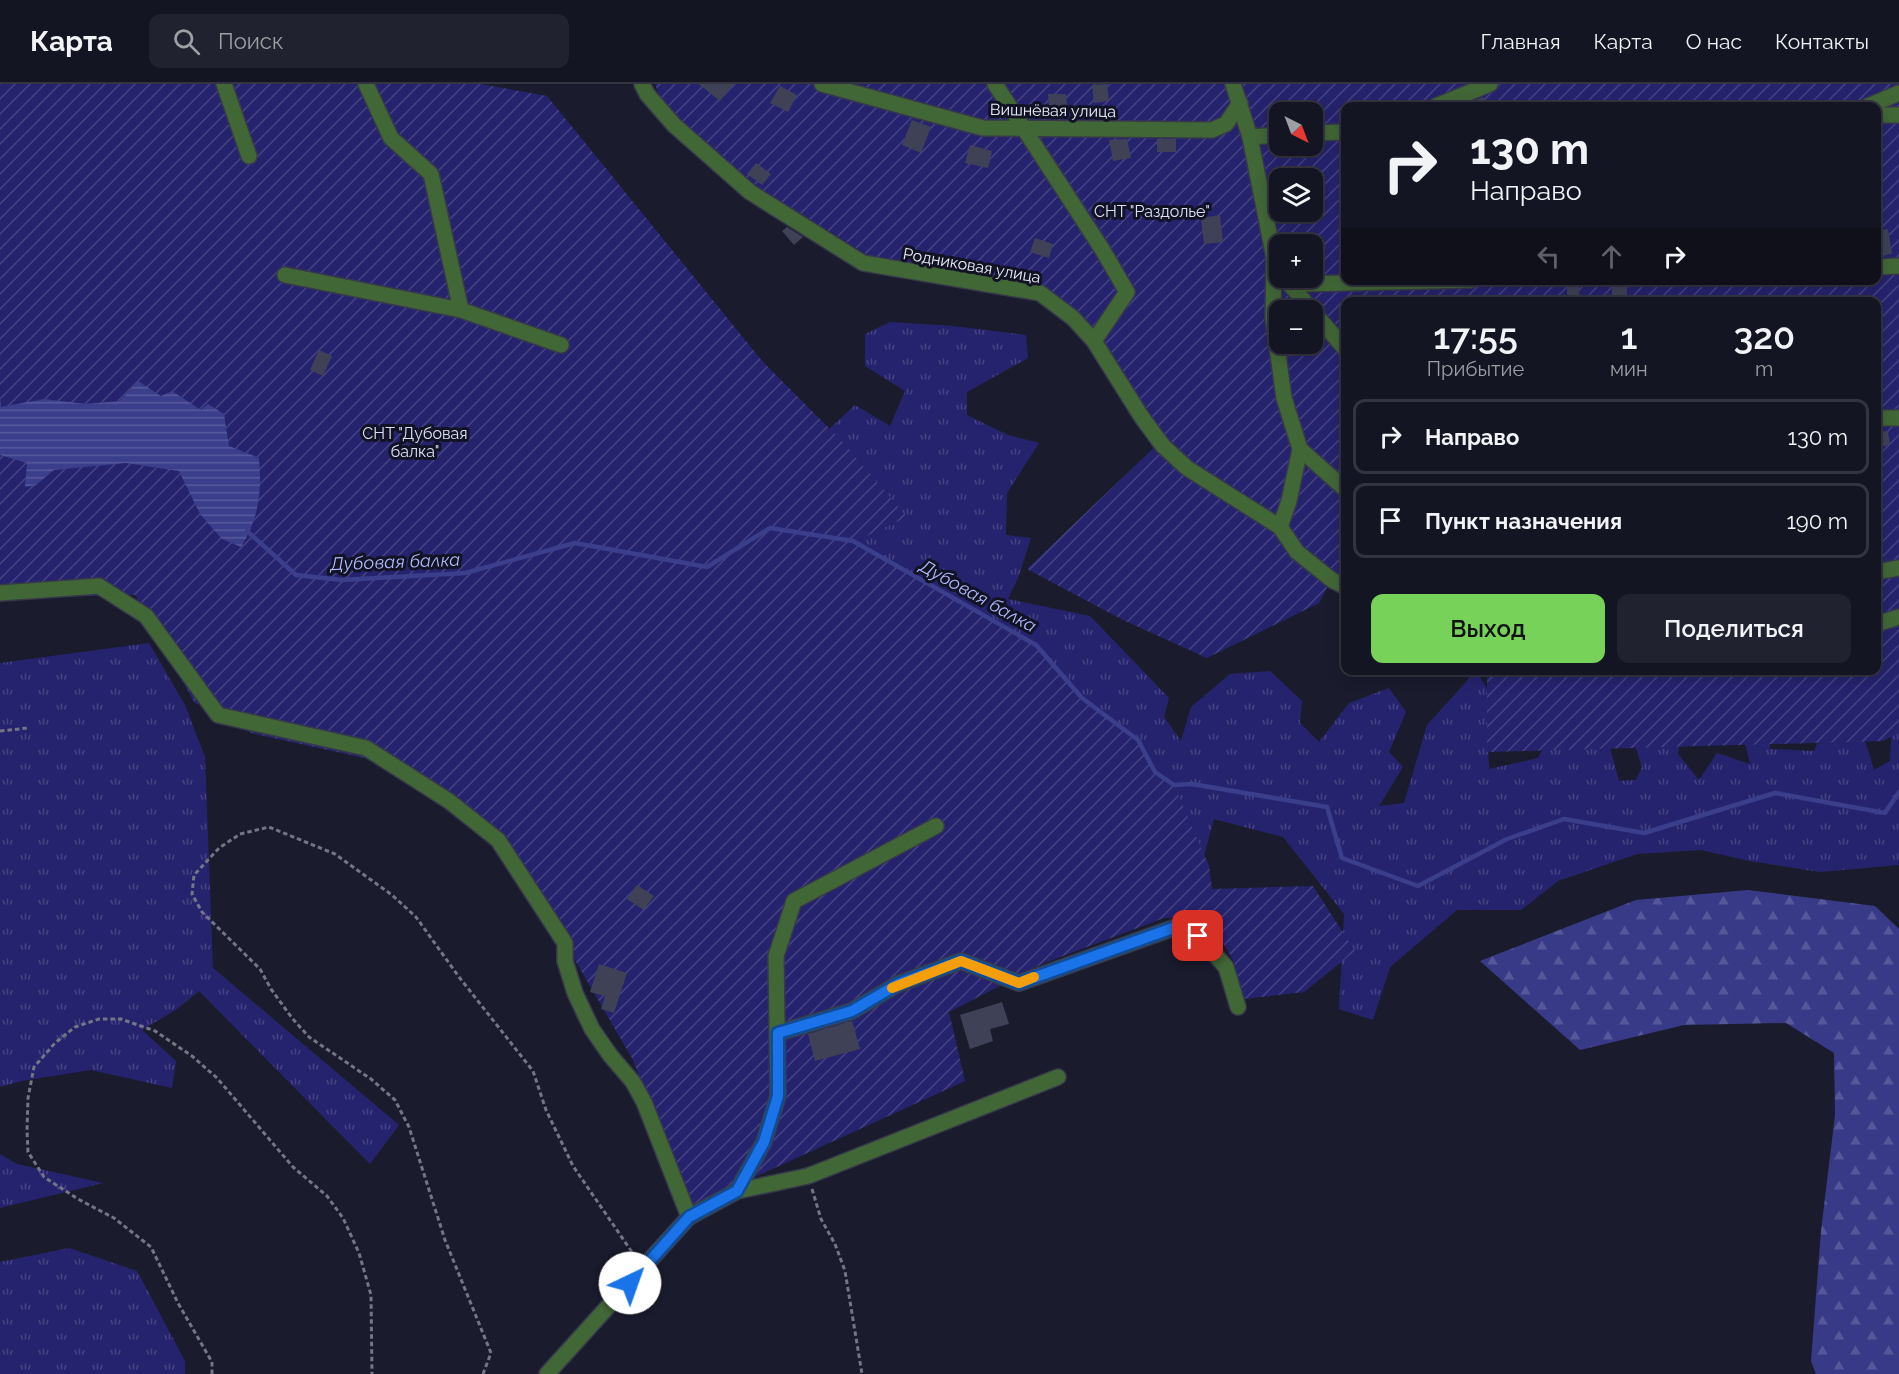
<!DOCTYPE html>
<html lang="ru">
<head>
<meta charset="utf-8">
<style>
  body { margin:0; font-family:Raleway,sans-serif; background:#21222f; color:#f1f3f6; height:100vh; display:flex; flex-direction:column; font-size:22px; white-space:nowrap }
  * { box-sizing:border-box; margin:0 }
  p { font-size:20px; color:#9d9fa5 }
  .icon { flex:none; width:33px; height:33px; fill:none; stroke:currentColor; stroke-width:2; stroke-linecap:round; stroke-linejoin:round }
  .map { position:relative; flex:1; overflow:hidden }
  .side { position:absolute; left:1341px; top:213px; width:540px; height:378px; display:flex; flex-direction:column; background:#141522; border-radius:12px; box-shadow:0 3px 15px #0003,0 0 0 2px #333440 }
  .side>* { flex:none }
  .banner { position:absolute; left:1341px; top:18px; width:540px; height:183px; border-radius:12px; box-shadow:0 3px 15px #0003,0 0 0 2px #333440; background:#141522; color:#f1f3f6; overflow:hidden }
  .needle { width:39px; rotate:138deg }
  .buttons { position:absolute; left:1269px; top:18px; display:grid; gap:12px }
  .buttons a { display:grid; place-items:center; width:54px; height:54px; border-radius:12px; background:#141522; box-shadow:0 3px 15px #0003,0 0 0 2px #333440; font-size:30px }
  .pin { position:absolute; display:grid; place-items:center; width:51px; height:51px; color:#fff; margin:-26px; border-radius:12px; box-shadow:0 3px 9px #0006 }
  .me { position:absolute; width:66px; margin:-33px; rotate:42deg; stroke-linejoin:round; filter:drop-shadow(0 0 4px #0008) }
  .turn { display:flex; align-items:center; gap:21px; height:126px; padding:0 30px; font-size:27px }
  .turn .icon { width:78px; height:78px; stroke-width:2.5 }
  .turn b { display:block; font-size:42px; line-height:51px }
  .lanes { display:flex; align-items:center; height:57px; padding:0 30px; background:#0003; justify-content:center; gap:30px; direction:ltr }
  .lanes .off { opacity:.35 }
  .eta { display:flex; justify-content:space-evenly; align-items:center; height:102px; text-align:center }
  .eta b { font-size:36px; font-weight:600; line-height:42px }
  .action { display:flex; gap:12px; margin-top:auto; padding:12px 30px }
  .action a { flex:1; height:69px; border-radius:12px; background:#77d259; color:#111; font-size:24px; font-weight:600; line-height:69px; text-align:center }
  .action a+a { background:#21222f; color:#f1f3f6 }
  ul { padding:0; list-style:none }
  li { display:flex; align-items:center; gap:18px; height:75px; margin:0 12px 9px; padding:0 18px; border:3px solid #333440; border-radius:12px }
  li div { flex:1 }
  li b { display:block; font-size:22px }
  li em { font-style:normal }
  header { display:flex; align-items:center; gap:36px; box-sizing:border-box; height:84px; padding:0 30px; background:#141522; border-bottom:2px solid #333440 }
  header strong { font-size:28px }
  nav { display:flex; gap:33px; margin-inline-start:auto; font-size:21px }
  .search { width:420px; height:54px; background:#21222f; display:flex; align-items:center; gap:15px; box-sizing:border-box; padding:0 21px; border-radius:12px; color:#9d9fa5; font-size:22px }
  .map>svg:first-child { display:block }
  .grass { fill:url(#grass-tufts) }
  .forest { fill:url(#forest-firs) }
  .garden { fill:url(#garden-furrows); fill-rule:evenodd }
  .water { fill:url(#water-rules) }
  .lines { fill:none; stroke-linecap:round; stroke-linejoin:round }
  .stream { stroke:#3b3e8b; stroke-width:4.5 }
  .building { fill:#3f4256 }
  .minor-casing { stroke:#37394b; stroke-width:18 }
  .path { stroke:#747686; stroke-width:3; stroke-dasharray:4.5 3; stroke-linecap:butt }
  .minor { stroke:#426737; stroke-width:15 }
  .route-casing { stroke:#114b97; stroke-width:15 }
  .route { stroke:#1a73e8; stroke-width:10 }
  .slow { stroke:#f59e0b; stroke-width:10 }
  .labels { text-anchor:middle; stroke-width:6; stroke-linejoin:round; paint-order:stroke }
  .street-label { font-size:16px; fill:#ebedfa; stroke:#111324 }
  .park-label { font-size:16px; fill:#dbe0f6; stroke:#111324 }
  .water-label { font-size:18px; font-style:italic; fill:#b1bafc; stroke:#111324 }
</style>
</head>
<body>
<header>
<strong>Карта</strong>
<div class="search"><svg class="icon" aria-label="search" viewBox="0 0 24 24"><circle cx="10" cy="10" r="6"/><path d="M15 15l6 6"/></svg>Поиск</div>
<nav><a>Главная</a><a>Карта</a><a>О нас</a><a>Контакты</a></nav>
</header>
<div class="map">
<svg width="1899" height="1290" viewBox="0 0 1899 1290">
  <defs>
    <pattern id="grass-tufts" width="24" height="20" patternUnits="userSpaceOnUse" patternTransform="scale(1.5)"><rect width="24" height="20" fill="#26236e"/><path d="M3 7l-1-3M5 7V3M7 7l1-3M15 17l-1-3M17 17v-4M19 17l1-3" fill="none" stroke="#464384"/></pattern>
    <pattern id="forest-firs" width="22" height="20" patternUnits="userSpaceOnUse" patternTransform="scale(1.5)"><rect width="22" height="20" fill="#383a87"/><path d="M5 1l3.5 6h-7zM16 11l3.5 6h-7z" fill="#555799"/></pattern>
    <pattern id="garden-furrows" width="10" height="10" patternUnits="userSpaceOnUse" patternTransform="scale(1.5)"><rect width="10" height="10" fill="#26236e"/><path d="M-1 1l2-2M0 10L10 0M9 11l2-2" fill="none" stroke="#464384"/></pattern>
    <pattern id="water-rules" width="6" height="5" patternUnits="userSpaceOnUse" patternTransform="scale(1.5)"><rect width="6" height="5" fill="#3b3e8b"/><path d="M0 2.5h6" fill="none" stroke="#585a9c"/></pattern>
  </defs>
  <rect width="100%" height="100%" fill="#1a1c2e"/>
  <g class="grass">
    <polygon points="890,238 953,242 1026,251 1028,274 967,308 967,331 1008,351 1039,359 1007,409 1006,451 1031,454 1018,494 1008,515 1090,532 1169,614 1164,633 1181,657 1191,623 1230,590 1270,587 1302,617 1300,639 1319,658 1349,619 1389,604 1406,628 1389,668 1403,683 1379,722 1404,719 1427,641 1476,587 1498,622 1487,636 1489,685 1538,674 1561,632 1609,660 1619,697 1636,696 1642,683 1632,652 1681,654 1678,670 1699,696 1717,669 1750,680 1737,623 1770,642 1770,665 1814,667 1834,620 1856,626 1874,686 1890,677 1892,639 1899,637 1899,781 1820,788 1750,777 1701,766 1637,770 1558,797 1521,826 1457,826 1390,883 1373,936 1339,925 1344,830 1283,753 1214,735 1200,786 0,313 800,372 855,321 890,342 905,307 865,282 865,250"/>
    <polygon points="149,559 185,621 205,673 213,884 399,1041 370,1080 199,907 177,925 142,946 176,977 172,1004 91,986 21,997 0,1003 0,579"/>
    <polygon points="0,1070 17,1080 103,1099 0,1124"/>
    <polygon points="69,1164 137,1187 185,1277 185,1290 0,1290 0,1178"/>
  </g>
  <polygon class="forest" points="1748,806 1875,822 1899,845 1899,1290 1816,1290 1811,1277 1821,1147 1835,1031 1834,969 1786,939 1684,941 1580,966 1480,877 1636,816"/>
  <g class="garden">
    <polygon points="0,0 480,0 547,12 763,278 841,356 907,433 854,458 1036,561 1082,614 1138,656 1155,688 1174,701 1209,782 1212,805 1313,802 1355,867 1304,908 1244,915 1234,878 1208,833 1164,834 1042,880 949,928 965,997 689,1123 633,976 565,859 489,743 387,679 251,649 194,618 135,511 92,512 0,506"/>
    <path d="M655 0H1899V649L1882 657 1487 668V587L1876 586V218H1346L1345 511 1328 502 1319 519 1207 574 1123 536 1027 485 1164 354 1101 257 1051 207 869 172 758 103 690 45 660 13ZM1346 22H1876V196H1346ZM1280 28H1312V62H1280ZM1280 94H1312V128H1280ZM1280 160H1312V194H1280ZM1280 226H1312V260H1280Z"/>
  </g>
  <path class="water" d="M138 297 161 312 172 307 201 326 208 320 224 330 229 362 259 374C262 407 259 434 241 463L222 455 200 430 179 387 126 379 54 386 36 401 25 403 27 379 0 371V314L1 323 44 315 86 320 120 317Z"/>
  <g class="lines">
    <polyline class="stream" points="247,447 296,491 342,496 465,489 575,459 707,483 770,444 853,457 1036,561 1082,614 1138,656 1155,688 1174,701 1192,700 1327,723 1342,774 1418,802 1507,755 1564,735 1644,749 1775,709 1885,729 1899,708"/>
  </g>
  <g class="building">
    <polygon points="699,0 734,0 720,17"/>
    <polygon points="1107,0 1109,17 1094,19 1092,1"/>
    <polygon points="780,2 797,11 788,28 770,19"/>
    <polygon points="1048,10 1066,10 1067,22 1049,23"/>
    <polygon points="1483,13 1487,22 1461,22"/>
    <polygon points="912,36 931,43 921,69 902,61"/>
    <polygon points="1127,55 1131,74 1113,77 1109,56"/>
    <rect x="1157" y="55" width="19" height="13"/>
    <polygon points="970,61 992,67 988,84 965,79"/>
    <polygon points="756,79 771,90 762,101 747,90"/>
    <polygon points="1220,131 1223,158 1204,160 1201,134"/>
    <polygon points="787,143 803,153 794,161 782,147"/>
    <polygon points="1888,145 1892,170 1876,172 1876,147"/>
    <polygon points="1035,154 1053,160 1049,174 1030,168"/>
    <polygon points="1567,203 1579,203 1580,218 1567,218"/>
    <rect x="1612" y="203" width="15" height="14"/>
    <polygon points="319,266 332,272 323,292 310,286"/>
    <polygon points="1888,347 1890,361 1876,363 1876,348"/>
    <polygon points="637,801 654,812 644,826 627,815"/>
    <polygon points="599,880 627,889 614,929 601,925 605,912 590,908"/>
    <polygon points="1002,918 1009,940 990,945 993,957 970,965 960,931"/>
    <polygon points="852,937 860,965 815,977 808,950"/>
  </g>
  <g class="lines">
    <g class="minor-casing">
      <g id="minor">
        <polyline points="224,0 249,72"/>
        <polyline points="642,0 647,10 674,41 750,108 863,179 1040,209 1073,234 1094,257 1141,332 1163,362 1187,384 1280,443 1297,468 1332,496 1346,503"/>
        <polyline points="822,0 983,44 1212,46 1226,40 1240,19"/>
        <polyline points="995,0 1102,165 1127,208 1094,257"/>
        <polyline points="1233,0 1250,53 1280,51"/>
        <polyline points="1436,22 1490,0"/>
        <polyline points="1868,22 1899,9"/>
        <polyline points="1876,31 1899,31"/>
        <polyline points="1312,49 1346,48"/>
        <polyline points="1250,53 1274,174 1278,181"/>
        <polyline points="1274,174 1273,234 1284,314 1300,365 1346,406"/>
        <polyline points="1876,183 1899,182"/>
        <polyline points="285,191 461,226 431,90 391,54 366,0"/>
        <polyline points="1284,194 1303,200 1471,196"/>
        <polyline points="1286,196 1346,266"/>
        <polyline points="461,226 561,261"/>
        <polyline points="1876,334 1899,334"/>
        <polyline points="1280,443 1289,417 1300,365"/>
        <polyline points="1876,488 1899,484"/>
        <polyline points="0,509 99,502 146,532 218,631 366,664 449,717 498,756 565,859 565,877 575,909 592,945 610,971 633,998 644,1018 689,1133"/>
        <polyline points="1876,540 1899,533"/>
        <polyline points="778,949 852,927 898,900 961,877 1019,899 1173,844 1198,852 1226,883 1238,923"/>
        <polyline points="737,1107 764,1058 778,1012 776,872 794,817 936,742"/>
        <polyline points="547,1290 689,1133 737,1107 808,1092 1058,993"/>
      </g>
    </g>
    <g class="path">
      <polyline points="0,647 28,644"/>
      <polyline points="812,1105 821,1135 835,1160 845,1187 862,1290"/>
      <polyline points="212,1290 212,1278 178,1219 151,1163 114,1134 78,1115 44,1093 28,1068 27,1046 28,1014 34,983 55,959 75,943 99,935 121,935 155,947 192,972 217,994 293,1083 327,1112 343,1134 359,1169 371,1211 372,1290"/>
      <polyline points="483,1290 491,1269 445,1156 409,1043 395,1016 371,995 309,953 292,934 271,905 260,885 202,828 192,810 194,791 219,764 240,750 269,743 335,770 392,811 416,833 459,893 533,987 546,1026 573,1082 634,1171"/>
    </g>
    <use href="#minor" class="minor"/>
  </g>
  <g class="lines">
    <g class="route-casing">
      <polyline id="route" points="630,1199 689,1133 737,1107 764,1058 778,1012 778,949 852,927 898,900 961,877 1019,899 1173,844 1198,852"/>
    </g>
    <use href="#route" class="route"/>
    <polyline class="slow" points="892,904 961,877 1019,899 1034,893"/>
  </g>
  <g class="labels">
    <g class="street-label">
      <text transform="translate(1053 26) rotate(1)" y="6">Вишнёвая улица</text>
      <text transform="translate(972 181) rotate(10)" y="6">Родниковая улица</text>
    </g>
    <g class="park-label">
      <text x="1152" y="133">СНТ "Раздолье"</text>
      <text x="415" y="355">СНТ "Дубовая<tspan x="415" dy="18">балка"</tspan></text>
    </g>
    <g class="water-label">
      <text transform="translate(395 478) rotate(-2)" y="6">Дубовая балка</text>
      <text transform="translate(978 512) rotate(29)" y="6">Дубовая балка</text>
    </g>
  </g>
</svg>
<div class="buttons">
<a><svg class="needle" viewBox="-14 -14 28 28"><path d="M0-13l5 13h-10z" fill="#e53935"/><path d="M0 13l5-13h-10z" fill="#9d9fa5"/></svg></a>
<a><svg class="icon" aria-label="layers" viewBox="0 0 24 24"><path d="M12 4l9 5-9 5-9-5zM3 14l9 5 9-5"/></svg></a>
<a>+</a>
<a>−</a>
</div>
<div class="pin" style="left:1198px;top:852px;background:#d93025"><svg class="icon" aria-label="arrive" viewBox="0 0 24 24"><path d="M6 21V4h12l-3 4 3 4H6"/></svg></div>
<svg class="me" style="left:630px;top:1199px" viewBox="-20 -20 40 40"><circle r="19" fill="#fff"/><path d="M0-13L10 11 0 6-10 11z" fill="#1a73e8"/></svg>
<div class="banner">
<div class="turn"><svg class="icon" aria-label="right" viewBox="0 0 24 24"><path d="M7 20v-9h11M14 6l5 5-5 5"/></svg><div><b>130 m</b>Направо</div></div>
<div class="lanes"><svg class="icon off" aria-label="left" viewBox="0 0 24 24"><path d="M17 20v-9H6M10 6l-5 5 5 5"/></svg><svg class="icon off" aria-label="ahead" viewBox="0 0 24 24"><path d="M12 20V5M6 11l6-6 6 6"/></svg><svg class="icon" aria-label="right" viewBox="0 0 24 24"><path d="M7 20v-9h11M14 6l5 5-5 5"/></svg></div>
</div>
<section class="side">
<div class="eta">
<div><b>17:55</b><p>Прибытие</p></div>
<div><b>1</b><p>мин</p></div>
<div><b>320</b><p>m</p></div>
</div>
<ul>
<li><svg class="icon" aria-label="right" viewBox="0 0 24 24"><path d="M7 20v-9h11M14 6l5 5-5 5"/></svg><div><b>Направо</b></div><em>130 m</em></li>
<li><svg class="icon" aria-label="arrive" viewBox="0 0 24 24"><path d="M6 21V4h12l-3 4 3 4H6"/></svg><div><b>Пункт назначения</b></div><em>190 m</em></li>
</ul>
<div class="action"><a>Выход</a><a>Поделиться</a></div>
</section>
</div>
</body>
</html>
